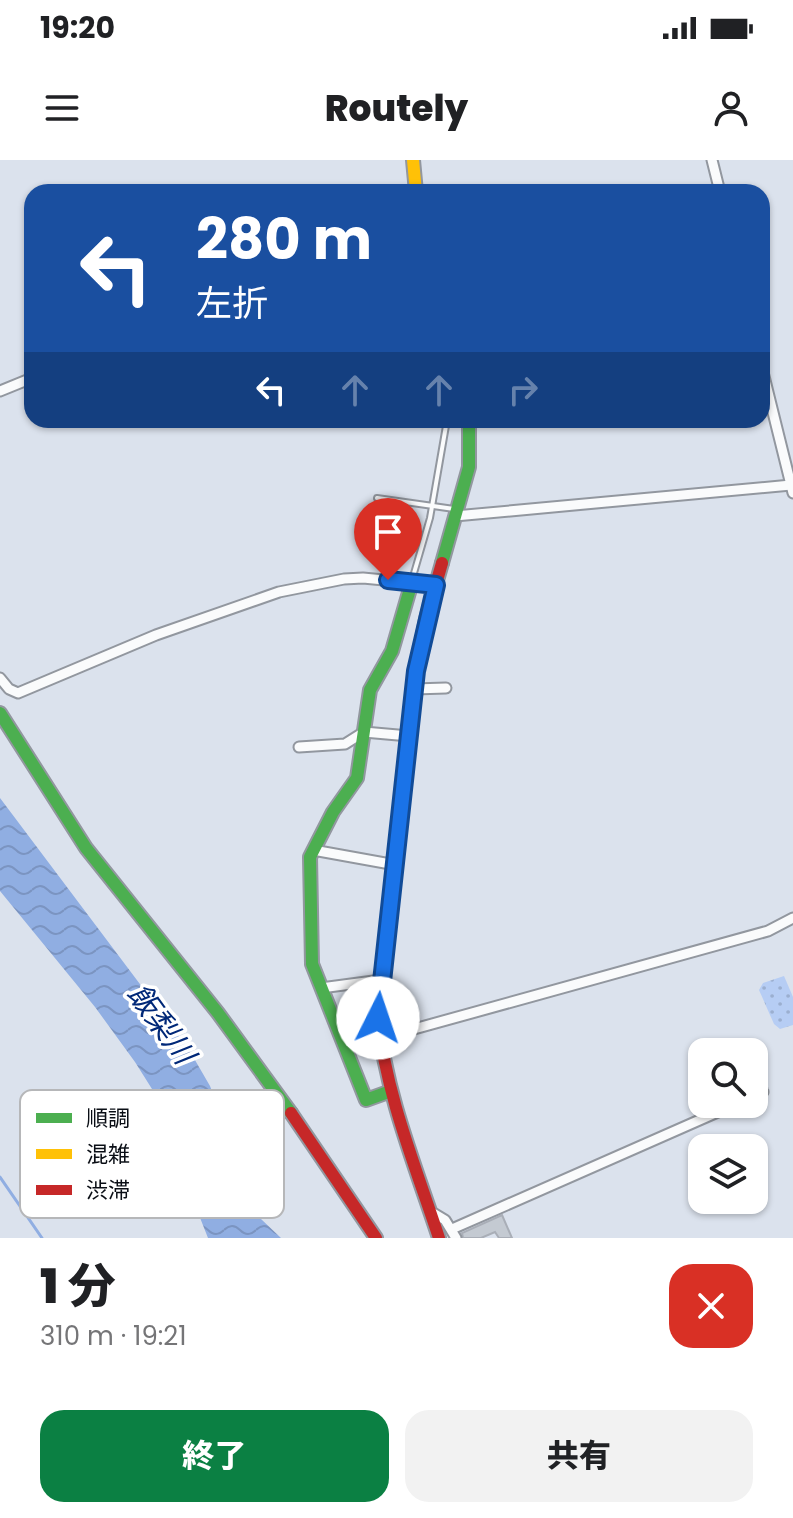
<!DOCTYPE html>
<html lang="ja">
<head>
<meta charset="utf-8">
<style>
  body { margin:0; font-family:Poppins,"Noto Sans JP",sans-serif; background:#f2f2f2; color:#202124; height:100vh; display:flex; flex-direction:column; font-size:30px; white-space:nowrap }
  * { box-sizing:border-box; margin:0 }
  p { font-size:26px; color:#757577 }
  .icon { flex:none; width:44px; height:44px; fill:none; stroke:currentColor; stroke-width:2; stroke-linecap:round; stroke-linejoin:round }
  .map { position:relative; height:1078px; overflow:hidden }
  .side { display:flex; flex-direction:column; background:#fff; flex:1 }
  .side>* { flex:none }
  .hud { position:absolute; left:24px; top:24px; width:746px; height:244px; border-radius:24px; box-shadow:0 2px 6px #0004; background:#1a4fa0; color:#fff; overflow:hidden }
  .controls { position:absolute; left:688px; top:878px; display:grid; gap:16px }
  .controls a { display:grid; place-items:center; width:80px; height:80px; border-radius:16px; background:#fff; box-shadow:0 2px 6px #0004; font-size:40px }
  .pin { position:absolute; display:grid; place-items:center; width:68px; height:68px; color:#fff; margin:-82px -34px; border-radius:50% 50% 50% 0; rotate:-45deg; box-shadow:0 0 8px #0007 }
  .pin .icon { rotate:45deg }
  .me { position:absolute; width:88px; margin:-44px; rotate:4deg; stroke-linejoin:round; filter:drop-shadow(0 0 6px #0008) }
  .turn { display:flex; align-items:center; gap:28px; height:168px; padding:0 40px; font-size:36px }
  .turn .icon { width:104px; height:104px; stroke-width:2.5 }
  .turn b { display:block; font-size:56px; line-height:68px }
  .lanes { display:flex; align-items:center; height:76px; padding:0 40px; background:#0003; justify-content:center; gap:40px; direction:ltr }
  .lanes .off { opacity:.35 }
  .round { display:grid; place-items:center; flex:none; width:84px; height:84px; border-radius:24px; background:#f2f2f2 }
  .overview { display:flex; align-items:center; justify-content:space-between; height:136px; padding:0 40px }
  h1 { font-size:48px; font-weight:800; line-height:60px }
  .button { display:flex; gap:16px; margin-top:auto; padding:16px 40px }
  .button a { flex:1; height:92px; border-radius:24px; background:#0b8043; color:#fff; font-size:32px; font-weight:800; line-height:92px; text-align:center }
  .button a+a { background:#f2f2f2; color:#202124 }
  .status { display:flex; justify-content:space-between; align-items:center; height:56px; padding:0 40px; background:#fff; direction:ltr }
  .status svg { height:22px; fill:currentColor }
  header { display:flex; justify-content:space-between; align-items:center; height:104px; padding:0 40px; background:#fff; font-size:36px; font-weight:800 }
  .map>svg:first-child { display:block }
  .grass { fill:url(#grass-dots) }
  .water { fill:url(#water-waves) }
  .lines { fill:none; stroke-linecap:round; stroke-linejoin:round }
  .stream { stroke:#90aee2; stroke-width:3 }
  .building { fill:#c4cad2; stroke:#a9aeb7; stroke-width:2 }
  .lane-casing { stroke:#92979f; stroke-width:8 }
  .street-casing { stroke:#92979f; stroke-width:13 }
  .fast-casing { stroke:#92979f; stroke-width:16 }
  .slow-casing { stroke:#92979f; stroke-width:16 }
  .jam-casing { stroke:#92979f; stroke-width:16 }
  .lane { stroke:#fafbfc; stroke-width:4 }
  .street { stroke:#fafbfc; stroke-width:9 }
  .fast { stroke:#4caf50; stroke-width:12 }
  .slow { stroke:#ffc107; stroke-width:12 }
  .jam { stroke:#c62828; stroke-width:12 }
  .route-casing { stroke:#114b97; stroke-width:20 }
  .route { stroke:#1a73e8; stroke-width:14 }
  .labels { text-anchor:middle; stroke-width:7; stroke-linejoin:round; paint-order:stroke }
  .water-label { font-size:30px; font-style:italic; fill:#002878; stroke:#fff }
  .key { fill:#fff; stroke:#b6b7b9; stroke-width:2 }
  .key-label { font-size:22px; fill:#0a0e15 }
</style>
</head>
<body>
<div class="status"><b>19:20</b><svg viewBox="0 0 49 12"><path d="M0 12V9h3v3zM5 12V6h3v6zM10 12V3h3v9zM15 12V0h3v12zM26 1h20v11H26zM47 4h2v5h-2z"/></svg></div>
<header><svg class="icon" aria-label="menu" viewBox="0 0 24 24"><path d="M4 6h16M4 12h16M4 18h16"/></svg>Routely<svg class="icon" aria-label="person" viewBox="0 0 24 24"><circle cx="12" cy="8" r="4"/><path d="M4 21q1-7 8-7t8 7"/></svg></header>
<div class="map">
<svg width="793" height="1078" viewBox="0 0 793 1078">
  <defs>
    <pattern id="grass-dots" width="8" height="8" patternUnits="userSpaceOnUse" patternTransform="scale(2)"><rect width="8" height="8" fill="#b6cdf4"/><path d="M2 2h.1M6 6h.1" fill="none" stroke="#9bafd0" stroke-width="1.8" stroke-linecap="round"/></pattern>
    <pattern id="water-waves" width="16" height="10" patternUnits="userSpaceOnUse" patternTransform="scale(2)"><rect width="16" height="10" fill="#90aee2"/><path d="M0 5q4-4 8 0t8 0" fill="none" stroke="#7b94c1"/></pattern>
  </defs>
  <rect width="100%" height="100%" fill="#dbe2ed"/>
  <polygon class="grass" points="784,816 793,837 793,865 780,869 774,864 759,830 763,823"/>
  <polygon class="water" points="0,638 188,888 210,926 261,1059 281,1078 208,1078 195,1045 182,992 169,956 135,902 95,847 0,731"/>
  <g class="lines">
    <polyline class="stream" points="0,1017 42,1078"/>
  </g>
  <polygon class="building" points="502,1055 512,1078 499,1078 495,1072 481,1078 463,1078 462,1073"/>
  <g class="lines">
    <g class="lane-casing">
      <g id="lane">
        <polyline points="377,338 454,349"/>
        <polyline points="412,420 430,358 447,260"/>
      </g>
    </g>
    <g class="street-casing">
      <g id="street">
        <polyline points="712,0 720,32"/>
        <polyline points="762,208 793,333"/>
        <polyline points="0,231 32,218"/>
        <polyline points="455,356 791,325"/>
        <polyline points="0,518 9,529 18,533 156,475 279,432 344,419 363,418 436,425"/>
        <polyline points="414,529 446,528"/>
        <polyline points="299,587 345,584 364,572 409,576"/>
        <polyline points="313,690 396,705"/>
        <polyline points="321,828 381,820"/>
        <polyline points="379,876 396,874 768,771 793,758"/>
        <polyline points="754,936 763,932"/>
        <polyline points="430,1051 445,1060 456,1078"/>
        <polyline points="452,1069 736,944"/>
      </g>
    </g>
    <g class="fast-casing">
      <g id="fast">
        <polyline points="442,403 469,307 469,260"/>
        <polyline points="0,553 86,688 218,853 291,953"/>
        <polyline points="391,931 366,940 312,804 310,697 333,652 357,618 370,530 392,491 412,422"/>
      </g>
    </g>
    <g class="slow-casing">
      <polyline id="slow" points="413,0 416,32"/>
    </g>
    <g class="jam-casing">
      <g id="jam">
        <polyline points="291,953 376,1078"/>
        <path d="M439 1078C415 1005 386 935 378 858L416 511 426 459 442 403"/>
      </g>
    </g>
    <use href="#lane" class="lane"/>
    <use href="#street" class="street"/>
    <use href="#fast" class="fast"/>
    <use href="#slow" class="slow"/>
    <use href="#jam" class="jam"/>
  </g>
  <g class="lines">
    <g class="route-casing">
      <polyline id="route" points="378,858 416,511 436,425 388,420"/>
    </g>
    <use href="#route" class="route"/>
  </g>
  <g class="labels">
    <g class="water-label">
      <text transform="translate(161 864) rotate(54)" y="10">飯梨川</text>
    </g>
  </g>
  <rect x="20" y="930" width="264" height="128" rx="12" class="key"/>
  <rect x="36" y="953" width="36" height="10" fill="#4caf50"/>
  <rect x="36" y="989" width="36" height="10" fill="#ffc107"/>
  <rect x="36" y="1025" width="36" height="10" fill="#c62828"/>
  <g class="key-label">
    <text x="86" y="966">順調</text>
    <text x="86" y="1002">混雑</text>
    <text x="86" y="1038">渋滞</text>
  </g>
</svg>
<div class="controls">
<a><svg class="icon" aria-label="search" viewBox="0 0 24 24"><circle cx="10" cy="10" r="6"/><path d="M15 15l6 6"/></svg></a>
<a><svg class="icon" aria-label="layers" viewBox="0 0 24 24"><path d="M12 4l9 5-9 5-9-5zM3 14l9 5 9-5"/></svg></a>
</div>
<div class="pin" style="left:388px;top:420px;background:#d93025"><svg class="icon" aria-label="arrive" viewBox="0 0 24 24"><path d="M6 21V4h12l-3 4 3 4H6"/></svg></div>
<svg class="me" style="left:378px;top:858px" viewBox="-20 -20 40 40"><circle r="19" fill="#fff"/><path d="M0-13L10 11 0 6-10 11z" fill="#1a73e8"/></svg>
<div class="hud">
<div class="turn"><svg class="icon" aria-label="left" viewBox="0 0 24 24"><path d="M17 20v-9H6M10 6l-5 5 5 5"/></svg><div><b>280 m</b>左折</div></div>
<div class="lanes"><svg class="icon" aria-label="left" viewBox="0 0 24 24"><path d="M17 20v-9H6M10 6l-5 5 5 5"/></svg><svg class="icon off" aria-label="ahead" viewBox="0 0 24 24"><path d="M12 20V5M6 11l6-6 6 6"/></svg><svg class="icon off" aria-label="ahead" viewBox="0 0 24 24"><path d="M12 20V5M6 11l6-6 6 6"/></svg><svg class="icon off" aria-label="right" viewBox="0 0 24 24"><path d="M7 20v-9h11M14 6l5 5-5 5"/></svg></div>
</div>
</div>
<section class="side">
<div class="overview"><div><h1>1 分</h1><p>310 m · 19:21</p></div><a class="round" style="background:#d93025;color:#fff"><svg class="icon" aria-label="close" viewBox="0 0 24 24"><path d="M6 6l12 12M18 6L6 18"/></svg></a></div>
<div class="button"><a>終了</a><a>共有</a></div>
</section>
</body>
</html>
